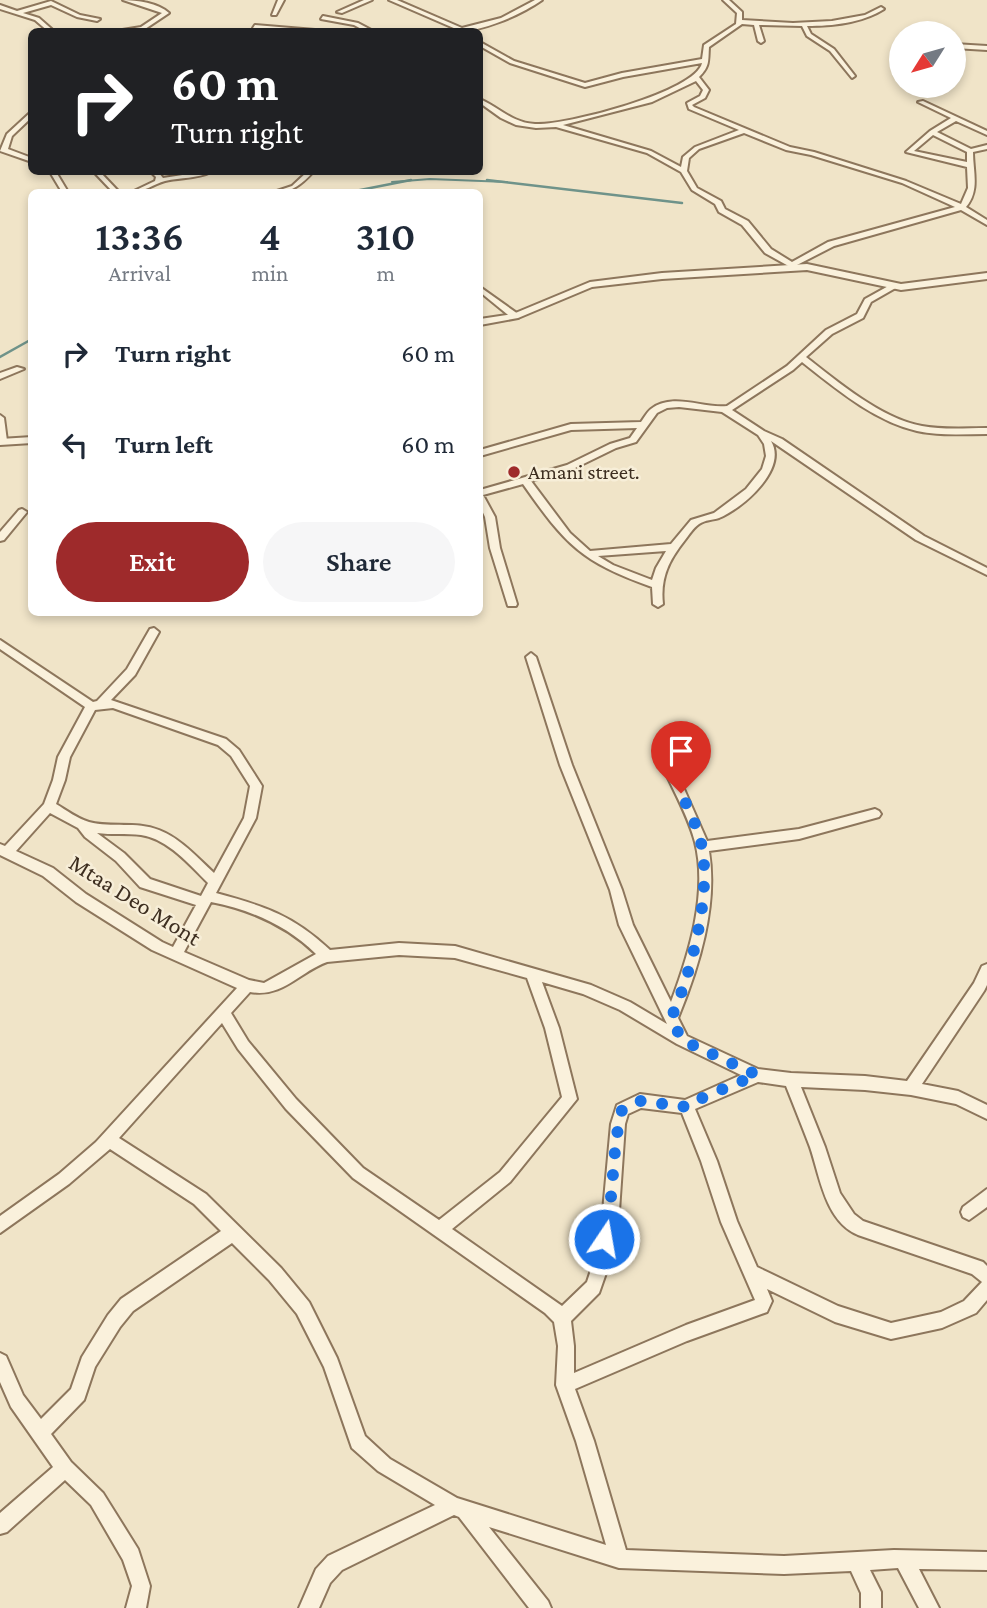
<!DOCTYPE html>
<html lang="en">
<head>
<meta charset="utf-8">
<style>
  body { margin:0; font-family:"Crimson Pro",serif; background:#f6f6f7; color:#1f2937; height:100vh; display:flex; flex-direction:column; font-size:26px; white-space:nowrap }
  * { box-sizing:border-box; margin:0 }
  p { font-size:23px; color:#747a83 }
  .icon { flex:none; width:38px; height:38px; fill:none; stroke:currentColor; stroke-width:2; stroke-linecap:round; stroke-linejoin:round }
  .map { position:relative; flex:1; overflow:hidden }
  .details { position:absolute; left:28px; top:189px; width:455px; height:427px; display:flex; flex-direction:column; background:#fff; border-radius:10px; box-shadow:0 4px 10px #0003 }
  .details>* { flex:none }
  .guide { position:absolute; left:28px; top:28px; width:455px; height:147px; border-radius:10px; box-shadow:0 4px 10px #0003; background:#202124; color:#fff; overflow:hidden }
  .needle { width:46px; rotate:233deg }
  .fabs { position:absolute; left:889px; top:21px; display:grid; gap:14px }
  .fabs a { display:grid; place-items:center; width:77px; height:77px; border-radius:50%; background:#fff; box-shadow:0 4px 10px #0003; font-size:35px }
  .pin { position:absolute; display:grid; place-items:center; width:60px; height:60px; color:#fff; margin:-72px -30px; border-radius:50% 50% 50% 0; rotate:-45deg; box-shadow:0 0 7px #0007 }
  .pin .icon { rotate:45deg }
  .me { position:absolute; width:77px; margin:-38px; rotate:12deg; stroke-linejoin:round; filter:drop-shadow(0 0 5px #0008) }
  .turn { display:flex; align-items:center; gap:24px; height:147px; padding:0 28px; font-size:32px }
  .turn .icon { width:91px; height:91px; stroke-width:2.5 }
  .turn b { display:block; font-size:49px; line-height:60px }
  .eta { display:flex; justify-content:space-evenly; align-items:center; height:119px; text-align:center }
  .eta b { font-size:42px; font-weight:600; line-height:49px }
  .cta { display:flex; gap:14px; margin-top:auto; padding:14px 28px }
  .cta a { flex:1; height:80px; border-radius:42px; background:#9e2a2b; color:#fff; font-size:28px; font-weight:600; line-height:80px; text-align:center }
  .cta a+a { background:#f6f6f7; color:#1f2937 }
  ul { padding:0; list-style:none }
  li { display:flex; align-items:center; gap:21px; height:91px; padding:0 28px }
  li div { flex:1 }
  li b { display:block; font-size:26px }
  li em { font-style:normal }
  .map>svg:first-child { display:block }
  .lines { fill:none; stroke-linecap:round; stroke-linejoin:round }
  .stream-far1 { stroke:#6f938a; stroke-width:2 }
  .stream { stroke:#6f938a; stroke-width:2.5 }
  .minor-casing { stroke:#8d765c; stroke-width:4 }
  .tertiary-casing { stroke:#8d765c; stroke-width:4 }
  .minor { fill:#faf1dc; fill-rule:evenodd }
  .tertiary { fill:#faf1dc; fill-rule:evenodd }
  .route { stroke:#1a73e8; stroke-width:12; stroke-dasharray:0 21.6 }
  .poi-dot { fill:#9e2a2b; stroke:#f7eed8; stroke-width:2.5 }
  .labels { text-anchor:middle; stroke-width:5; stroke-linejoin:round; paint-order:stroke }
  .far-poi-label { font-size:21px; fill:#3d2e20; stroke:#f7eed8; text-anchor:start }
  .street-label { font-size:24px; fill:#3d2e20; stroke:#f7eed8 }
</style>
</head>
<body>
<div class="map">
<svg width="987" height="1608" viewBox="0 0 987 1608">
  <rect width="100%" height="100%" fill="#f0e4c8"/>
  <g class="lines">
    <polyline class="stream-far1" points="392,182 430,179 507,182"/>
    <g class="stream">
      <polyline points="487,180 682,203"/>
      <polyline points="350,192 411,180"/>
      <polyline points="0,357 32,339"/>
    </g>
    <g class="minor-casing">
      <g id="minor">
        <path d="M123 0C137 0 158 3 169 13L145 29 110 32 141 27 162 13Z"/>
        <polygon points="278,0 284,0 276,15 272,15"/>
        <polygon points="364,0 372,0 342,13 337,12"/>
        <path d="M389 0H397L462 28 501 18 535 0H542C519 16 481 32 454 32L456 29Z"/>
        <path d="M723 0H729L742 12V20L793 23 832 21 865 15 881 7 884 9C862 23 833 26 807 26L811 34 834 49 855 76 852 78 830 51 807 36 802 26 759 25 764 41 761 43 758 41 754 25 742 24 709 47C708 61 710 66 699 77L709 90 705 98 692 105 694 107 790 147 814 152 906 181 961 204 968 188 967 167 906 152 930 131 951 118 918 102 923 101 987 131V135L956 121 937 132 971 149 987 145V149L973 152C973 172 980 190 966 207L987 220V225L961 210 834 246 797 265V269H794L765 253 742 225 719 212 715 204 692 190 681 172 647 153 556 127 536 128 516 125 501 118 480 103V99L482 100C501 109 513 123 535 124 564 126 696 92 702 63L623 77 585 87 510 63 480 46V42L514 61 585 83 622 73 702 59 704 45 736 24 737 13ZM696 81 703 90 700 96 687 103 689 109 739 130 695 147 683 157 681 167 651 151 563 125 652 102ZM744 133 786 150 811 155 902 183 955 207 828 242 792 262 771 249 748 221 725 209 721 201 697 188 687 171 689 158 699 149ZM933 135 967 152V162L914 151Z"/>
        <polygon points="51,1 80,15 100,19 97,21 77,17 51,5 23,13 39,18 55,32 49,32 35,20 0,9 0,5 17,11"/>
        <polygon points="323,16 358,23 375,32 367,32 354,25 321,19"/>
        <polygon points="255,25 315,30 317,32 253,28"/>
        <polygon points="954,44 987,46 987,50 954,48"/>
        <polygon points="32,111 32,117 12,136 8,149 32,158 32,162 0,151 7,134"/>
        <polygon points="50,172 56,172 68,192 62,192"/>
        <polygon points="94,172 100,172 119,192 113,192"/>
        <path d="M151 172H158L163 178 202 172H211C197 179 181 177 165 181 154 184 144 192 132 192L155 181 156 177Z"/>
        <path d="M307 172H313C302 184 292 193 274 192L292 186Z"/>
        <path d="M892 284 899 286 871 302 863 318 832 334 806 357C838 382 882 419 922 426 943 430 966 428 987 428V434C964 434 940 436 917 431 874 421 835 388 802 362L793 370 732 410 764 431 782 439 924 536 987 568V575L916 540 771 441C788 469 743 508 719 518 713 520 705 520 699 524 693 528 689 535 685 540 669 560 660 578 663 604L658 607 653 604 652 587C581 562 565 544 523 484L483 495 495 517 500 548 517 604 516 606H508L490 548 485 517 480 506V490L567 465 610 444 630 438 637 428 571 430 480 456V450L571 424 641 422C644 418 647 412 651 409 673 392 704 409 727 406L787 366 826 330 857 314 865 299ZM679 407 722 412 758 435 764 444 766 456 762 469 746 489 714 513 691 520 671 544 590 551 570 533 531 481 573 469 616 448 636 442 657 413 667 408ZM666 551 656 568 652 580 613 565 598 556Z"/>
        <polygon points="480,287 518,314 518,318 512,318 480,292"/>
        <polygon points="17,367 24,369 0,379 0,373"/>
        <polygon points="0,415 4,418 7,441 2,444 0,443"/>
        <polygon points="22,509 27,512 4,540 0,541 0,532 19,510"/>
        <path d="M154 628 159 632 135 675 111 700 226 739 239 750 262 786 256 818 216 893C264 906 293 915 330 950L399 943 455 946 591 985 630 1002 667 1024 619 925 610 890 560 765 526 657 531 653 536 657 572 765 622 890 633 925 671 1002C689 954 708 893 695 842 689 819 677 797 667 776L669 773H677L707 841 799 829 875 809 879 811 881 814 879 817 799 839 709 851C718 906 699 967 678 1018L687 1036 758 1069 791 1073 865 1076 907 1081 974 983 982 966 987 964V985L984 991 922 1084 958 1091 987 1105V1119L956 1104 911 1095 865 1090 801 1087 825 1147 840 1193 854 1214 863 1221 983 1262 987 1266V1300L976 1313 942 1328 891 1339 835 1322 767 1289 772 1301 767 1312 687 1341 575 1389 594 1441 626 1550 784 1556 894 1550 987 1552V1570L919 1569 939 1608H919L898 1568 870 1570 881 1592V1608H861V1593L851 1571 784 1574 619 1568 489 1527 548 1601 551 1608H529L459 1517 454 1515 342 1570 330 1583 319 1608H299L316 1569 328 1556 435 1505 378 1471 352 1448 324 1367 297 1314 269 1280 232 1243 133 1311 120 1327 95 1367 84 1400 51 1434 71 1462 103 1493 138 1549 150 1586 146 1608H126L132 1586 123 1560 91 1505 65 1480 7 1532 0 1534V1513L53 1467 11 1407 0 1382V1353L6 1356 23 1395 41 1419 71 1389 82 1357 108 1315 121 1299 221 1231 194 1204 110 1149 69 1184 0 1233V1216L59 1174 96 1142 237 988 152 950 76 902 43 876 0 855V844L5 846 44 804 53 780 58 757 85 707 0 649V640L93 702 97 701 127 669 150 629ZM113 708 218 745 231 756 250 786 244 818 214 873C197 857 180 838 159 830 136 821 112 828 89 822 78 819 66 810 56 804L65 780 70 757 95 710ZM50 813 78 828 85 837 116 861 140 887 196 905 173 947 162 942 86 894 53 868 16 851ZM97 833C111 835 126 833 141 835 168 839 190 865 208 883L201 896 150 879 124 853ZM211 902C251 910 286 925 316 954L264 983 249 980 184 952ZM399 955 455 958 527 978 545 1028 562 1097 500 1172 439 1220 363 1168 296 1099 248 1041 231 1013 250 992C283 998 299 972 327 962ZM542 982 583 994 620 1010 677 1044 741 1075 685 1100 640 1094 617 1105 611 1124 603 1211 590 1273 587 1282 562 1306 452 1229 510 1182 577 1099 559 1028ZM222 1023 238 1049 286 1109 353 1178 545 1313 554 1322 558 1346 556 1385 576 1441 606 1545 457 1498 390 1459 365 1436 337 1358 309 1302 281 1268 206 1194 119 1138ZM758 1082 786 1086C794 1106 802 1126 810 1147 820 1176 825 1221 858 1235L972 1274 982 1282 964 1301 941 1312 891 1323 838 1306 757 1267 737 1221 717 1161 695 1109ZM641 1108 682 1113 701 1161 721 1222 755 1300 686 1325 574 1373V1346L571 1321 599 1293 606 1273 619 1211 625 1124 628 1114Z"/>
        <polygon points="987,1189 987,1207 969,1220 963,1217 961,1212 963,1207"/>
      </g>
    </g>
    <g class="tertiary-casing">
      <g id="tertiary">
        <polygon points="807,264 901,284 987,273 987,279 901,290 807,270 662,279 592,287 518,318 480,325 480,319 513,314 590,282 662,273"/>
        <polygon points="32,437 32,443 0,445 0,439"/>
      </g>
    </g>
    <use href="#minor" class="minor"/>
    <use href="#tertiary" class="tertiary"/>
  </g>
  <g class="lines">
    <path class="route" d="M604 1239C615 1196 611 1151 622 1110L640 1101 687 1107C693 1100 743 1081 757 1075L682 1040 671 1018C691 975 711 896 702 848 699 830 689 810 681 793"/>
  </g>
  <circle class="poi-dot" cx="514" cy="472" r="7"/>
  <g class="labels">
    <g class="far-poi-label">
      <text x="528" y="479">Amani street.</text>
    </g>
    <g class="street-label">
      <text transform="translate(135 900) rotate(32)" y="8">Mtaa Deo Mont</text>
    </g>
  </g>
</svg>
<div class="fabs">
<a><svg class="needle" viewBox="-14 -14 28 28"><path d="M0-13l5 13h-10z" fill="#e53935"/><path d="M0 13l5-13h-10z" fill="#747a83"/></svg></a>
</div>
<div class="pin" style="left:681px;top:793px;background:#d93025"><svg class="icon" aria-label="arrive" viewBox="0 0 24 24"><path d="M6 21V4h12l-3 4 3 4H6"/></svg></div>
<svg class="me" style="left:604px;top:1239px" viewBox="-20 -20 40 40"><circle r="17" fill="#1a73e8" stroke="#fff" stroke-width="3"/><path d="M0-11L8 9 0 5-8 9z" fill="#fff"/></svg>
<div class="guide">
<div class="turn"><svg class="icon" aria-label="right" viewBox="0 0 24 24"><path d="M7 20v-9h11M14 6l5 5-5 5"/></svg><div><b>60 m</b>Turn right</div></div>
</div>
<section class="details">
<div class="eta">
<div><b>13:36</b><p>Arrival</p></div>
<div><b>4</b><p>min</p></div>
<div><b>310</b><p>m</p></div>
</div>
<ul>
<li><svg class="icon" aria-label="right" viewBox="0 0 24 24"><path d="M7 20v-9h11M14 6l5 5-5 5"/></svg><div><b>Turn right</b></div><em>60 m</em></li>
<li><svg class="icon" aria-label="left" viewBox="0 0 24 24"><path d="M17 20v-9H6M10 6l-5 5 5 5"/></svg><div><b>Turn left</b></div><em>60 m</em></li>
</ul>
<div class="cta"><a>Exit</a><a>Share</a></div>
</section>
</div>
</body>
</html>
